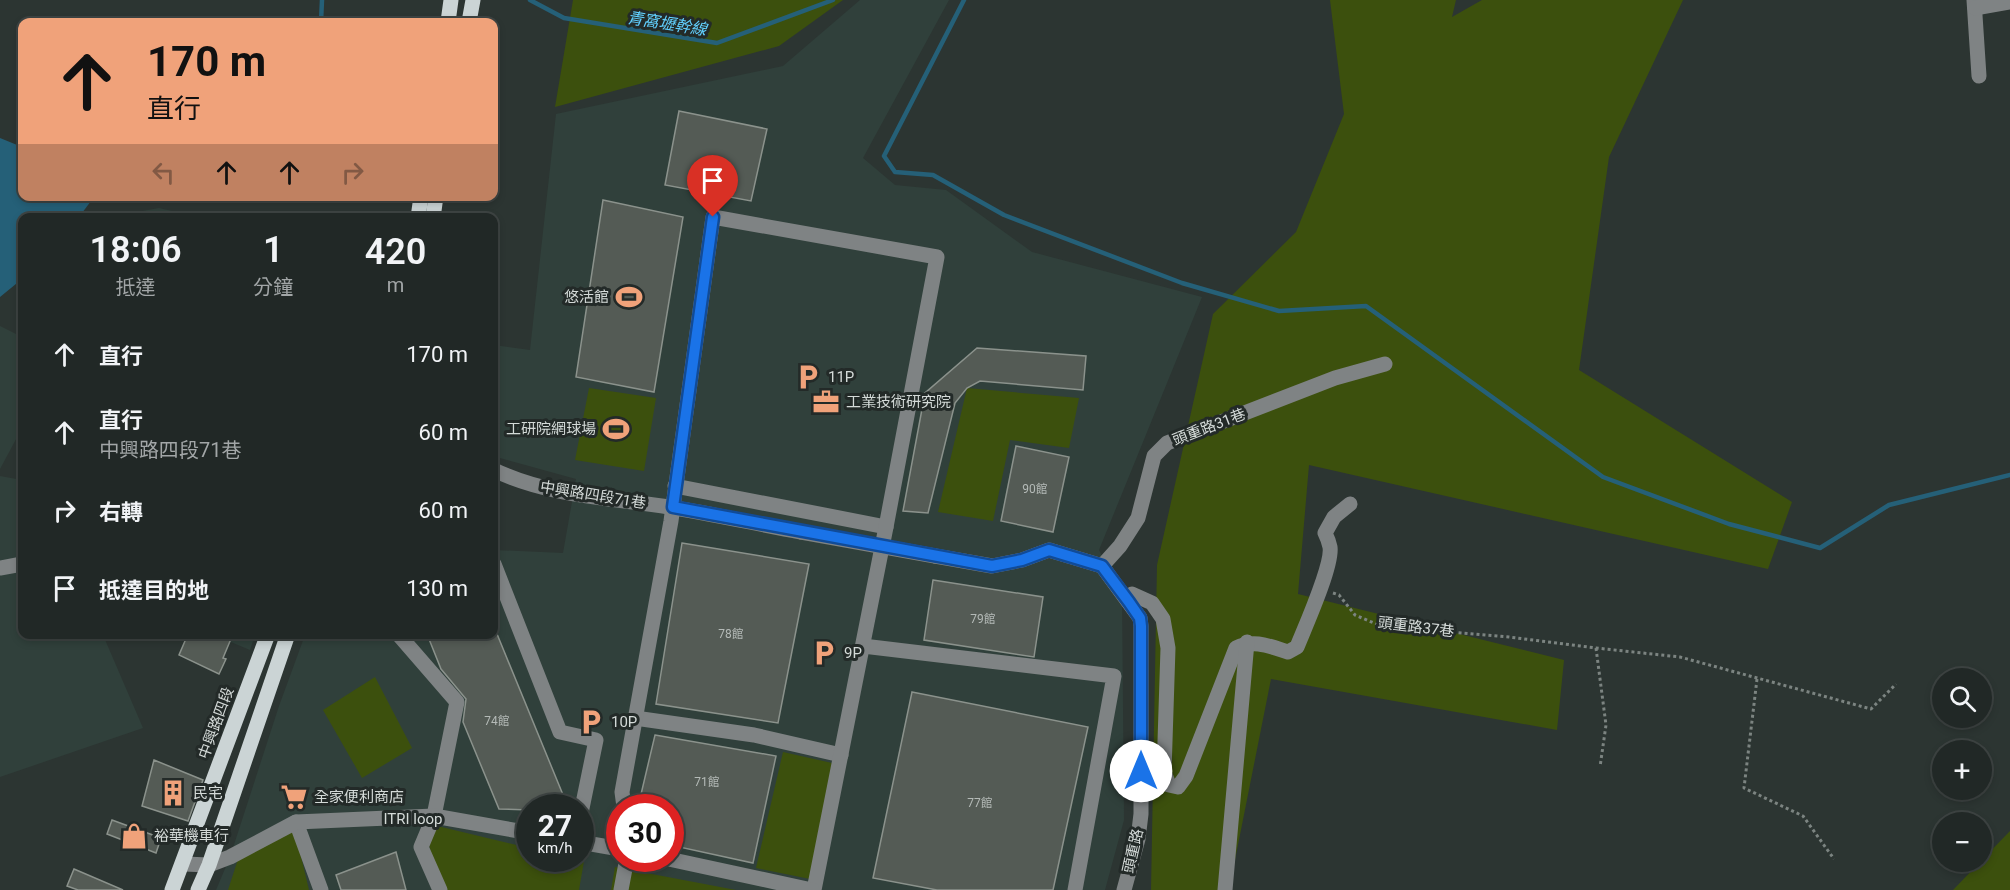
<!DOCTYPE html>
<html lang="zh-TW">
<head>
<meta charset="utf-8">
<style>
  body { margin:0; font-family:Roboto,"Noto Sans TC",sans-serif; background:#2d3432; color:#f1f3f6; height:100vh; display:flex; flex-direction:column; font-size:22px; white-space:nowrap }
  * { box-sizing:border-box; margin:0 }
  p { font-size:20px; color:#a2a6a7 }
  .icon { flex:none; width:33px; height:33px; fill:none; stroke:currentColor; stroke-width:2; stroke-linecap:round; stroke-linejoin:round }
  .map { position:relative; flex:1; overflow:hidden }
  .drawer { position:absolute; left:18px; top:213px; width:480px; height:426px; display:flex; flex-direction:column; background:#212826; border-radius:12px; box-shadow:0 3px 9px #0003,0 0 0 2px #3e4443 }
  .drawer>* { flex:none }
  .top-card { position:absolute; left:18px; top:18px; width:480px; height:183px; border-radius:12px; box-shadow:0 3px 9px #0003,0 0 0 2px #3e4443; background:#f0a27a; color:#111; overflow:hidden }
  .fabs { position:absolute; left:1932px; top:668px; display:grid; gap:12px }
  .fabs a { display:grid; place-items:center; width:60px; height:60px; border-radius:50%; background:#212826; box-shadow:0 3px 9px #0003,0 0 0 2px #3e4443; font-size:30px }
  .speed { position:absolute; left:516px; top:794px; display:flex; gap:12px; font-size:30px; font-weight:700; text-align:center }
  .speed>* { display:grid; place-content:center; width:78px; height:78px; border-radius:50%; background:#212826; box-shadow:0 3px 9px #0003,0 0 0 2px #3e4443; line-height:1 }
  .speed small { font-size:15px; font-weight:400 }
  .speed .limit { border:9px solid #d22; background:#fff; color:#111 }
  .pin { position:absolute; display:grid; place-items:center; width:51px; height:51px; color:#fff; margin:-62px -26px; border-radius:50% 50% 50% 0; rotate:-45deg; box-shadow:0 0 6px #0007 }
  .pin .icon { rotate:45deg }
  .me { position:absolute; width:66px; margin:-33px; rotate:0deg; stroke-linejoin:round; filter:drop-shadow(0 0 4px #0008) }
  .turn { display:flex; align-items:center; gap:21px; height:126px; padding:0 30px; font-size:27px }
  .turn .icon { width:78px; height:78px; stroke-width:2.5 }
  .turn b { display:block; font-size:42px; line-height:51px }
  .lanes { display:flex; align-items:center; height:57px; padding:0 30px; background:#0003; justify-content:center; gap:30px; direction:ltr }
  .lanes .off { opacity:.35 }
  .eta { display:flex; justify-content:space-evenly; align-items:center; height:102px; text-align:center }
  .eta b { font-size:36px; font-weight:600; line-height:42px }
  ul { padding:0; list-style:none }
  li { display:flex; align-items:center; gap:18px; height:78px; padding:0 30px }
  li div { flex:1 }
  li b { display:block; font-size:22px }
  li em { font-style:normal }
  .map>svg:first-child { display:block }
  .built { fill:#30403b; fill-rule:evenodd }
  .green { fill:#3c500d }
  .water { fill:#256078 }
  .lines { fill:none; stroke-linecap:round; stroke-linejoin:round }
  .stream { stroke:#256078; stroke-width:4.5 }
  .building { fill:#545b55; stroke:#8b928c; stroke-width:1.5 }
  .path { stroke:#7c8481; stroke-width:3; stroke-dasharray:3 3; stroke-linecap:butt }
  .minor { stroke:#7f8384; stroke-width:15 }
  .major { stroke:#cbd4d5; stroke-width:15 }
  .minor-bridge { stroke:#7f8384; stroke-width:15 }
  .route-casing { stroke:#114b97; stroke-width:15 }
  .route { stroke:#1a73e8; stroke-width:10 }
  .labels { text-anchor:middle; stroke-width:6; stroke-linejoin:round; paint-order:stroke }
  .number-label { font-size:12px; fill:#b4bab7 }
  .poi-label { font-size:15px; fill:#d4dad8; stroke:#232a28; text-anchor:start }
  .street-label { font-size:15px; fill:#d4dad8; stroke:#232a28 }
  .water-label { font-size:16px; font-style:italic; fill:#62d1ff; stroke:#232a28 }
</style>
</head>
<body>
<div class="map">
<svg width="2010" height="890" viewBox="0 0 2010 890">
  <rect width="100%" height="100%" fill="#2c3532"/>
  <g class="built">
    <path d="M860 0H949L863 158 895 185 946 190 1032 252 1202 297 1099 550 1122 596 1124 820 1105 890H216L230 857 279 706 305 635 494 634V550L563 553 576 479 496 457 494 453V345L530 350 556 114 783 66ZM530 807H580V858H530ZM620 807H670V858H620Z"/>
    <polygon points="159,208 198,217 109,217"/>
    <polygon points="0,326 22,337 22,428 0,469"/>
    <polygon points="0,476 22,480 22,634 103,635 143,728 0,777"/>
    <polygon points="214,635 255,635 250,650"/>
  </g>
  <g class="green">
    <polygon points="573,0 843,0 779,46 555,107"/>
    <polygon points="1330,0 1456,0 1452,17 1482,0 1683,0 1609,157 1579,370 1792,502 1768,569 1309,465 1298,594 1564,660 1557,730 1271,679 1229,890 1151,890 1157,565 1213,314 1296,232 1344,114"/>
    <polygon points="589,388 656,398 644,471 575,460"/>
    <polygon points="967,388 1079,398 1069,448 1010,440 993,521 938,512"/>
    <polygon points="375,677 412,748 362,778 323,710"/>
    <polygon points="783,752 832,763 810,879 756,868"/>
    <polygon points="293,823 309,890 228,890 241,850"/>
    <polygon points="425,823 529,848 530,858 571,858 584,861 579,890 438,890"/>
    <polygon points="2010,831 2010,890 1953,890"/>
    <polygon points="615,867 736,890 611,890"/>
  </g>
  <polygon class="water" points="0,138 22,147 22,196 94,197 79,217 22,218 22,279 0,297"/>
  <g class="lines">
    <g class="stream">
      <polyline points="530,0 564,18 717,43 833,0"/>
      <polyline points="964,0 884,156 895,172 933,175 1004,215 1182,283 1279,311 1366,306 1603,477 1729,524 1820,548 1889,505 2010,475"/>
      <polyline points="321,22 322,0"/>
      <polyline points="276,196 281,200 283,196"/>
    </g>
  </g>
  <g class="building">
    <polygon points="679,111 767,129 751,201 665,185"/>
    <polygon points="603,200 683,217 654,392 576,377"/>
    <polygon points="977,348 1086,356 1083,390 980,381 967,388 955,403 928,513 903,511 925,393"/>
    <polygon points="1016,446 1069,457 1053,532 1001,521"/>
    <polygon points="682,543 809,564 778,723 656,704"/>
    <polygon points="933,580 1043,597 1034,657 924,640"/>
    <polygon points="188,634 233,634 223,658 226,659 219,674 179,655"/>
    <polygon points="427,634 497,634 568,807 530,807 530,810 499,809 463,722 466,699 441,669"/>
    <polygon points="912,692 1088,727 1053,890 937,890 873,878"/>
    <polygon points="655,735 776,756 753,863 670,845 670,807 638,807"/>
    <polygon points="154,760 203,780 188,821 142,806"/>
    <polygon points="112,820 161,838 156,853 107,834"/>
    <polygon points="396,852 406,890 341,890 336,875"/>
    <polygon points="74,869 123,890 78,890 67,886"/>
  </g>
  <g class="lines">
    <g class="path">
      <polyline points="1333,593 1339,595 1355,615 1381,626 1509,637 1596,648 1680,657 1871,709 1896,684"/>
      <polyline points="1596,648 1606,725 1600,767"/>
      <polyline points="1757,679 1744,788 1803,816 1834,859"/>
    </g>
    <g class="minor">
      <polyline points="1974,0 1979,76"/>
      <polyline points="1975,8 2010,2"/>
      <path d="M494 470C548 496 610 498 669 507 713 514 757 524 801 532"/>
      <polyline points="675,486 886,527"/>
      <polyline points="935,556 992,566 1022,560 1049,550 1102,566 1140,618 1141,626 1141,814 1138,839 1124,890"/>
      <polyline points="494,564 560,732 596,740 580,818"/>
      <polyline points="1102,566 1120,546 1138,518 1154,456 1167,443 1335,378 1385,364"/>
      <polyline points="0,568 22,564"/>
      <path d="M1132 594 1152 603 1163 619 1168 648 1164 772 1169 785 1178 787 1186 776 1236 648C1254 639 1269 646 1288 652L1297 647C1305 627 1333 565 1330 547 1329 542 1327 537 1325 533L1334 517 1350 504"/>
      <polyline points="398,634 457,702 434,816 421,847 440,890"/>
      <polyline points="863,646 1114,676 1075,890"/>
      <polyline points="635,718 754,735 841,755"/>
      <polyline points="624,807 622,792 671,521 713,217 937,257 886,527 814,890"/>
      <polyline points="296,822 321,890"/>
      <polyline points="580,842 620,849"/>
      <polyline points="664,858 812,890"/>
      <polyline points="184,864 209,865 230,857 296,822 434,816 530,833"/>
      <polyline points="621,890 627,858"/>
      <polyline points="1225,890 1247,642"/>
    </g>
    <g class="major">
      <polyline points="448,22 451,0"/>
      <polyline points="469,22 473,0"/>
      <polyline points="418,218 421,196"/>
      <polyline points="433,218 436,196"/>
      <polyline points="172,890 268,634"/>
      <polyline points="198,890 209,865 288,634"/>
    </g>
    <polyline class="minor-bridge" points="801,532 935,556"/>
  </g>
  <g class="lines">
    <g class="route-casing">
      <polyline id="route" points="713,217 673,507 992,566 1022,560 1049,550 1102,566 1129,602 1140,618 1141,626 1141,771"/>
    </g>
    <use href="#route" class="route"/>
  </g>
  <defs>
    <g id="stadium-bare" transform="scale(2.07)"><path d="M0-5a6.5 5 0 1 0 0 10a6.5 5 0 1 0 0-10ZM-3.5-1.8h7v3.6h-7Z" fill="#f0a27a" stroke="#232a28" stroke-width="2.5" paint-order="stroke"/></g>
    <g id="parking-bare" transform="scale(2.07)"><path d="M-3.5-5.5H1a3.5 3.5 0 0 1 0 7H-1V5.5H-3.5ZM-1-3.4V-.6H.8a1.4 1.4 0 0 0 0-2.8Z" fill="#f0a27a" stroke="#232a28" stroke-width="2.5" paint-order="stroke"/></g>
    <g id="office-bare" transform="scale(2.07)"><path d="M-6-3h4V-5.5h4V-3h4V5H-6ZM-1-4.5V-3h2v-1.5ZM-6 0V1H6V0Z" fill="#f0a27a" stroke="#232a28" stroke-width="2.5" paint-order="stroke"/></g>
    <g id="building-bare" transform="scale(2.07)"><path d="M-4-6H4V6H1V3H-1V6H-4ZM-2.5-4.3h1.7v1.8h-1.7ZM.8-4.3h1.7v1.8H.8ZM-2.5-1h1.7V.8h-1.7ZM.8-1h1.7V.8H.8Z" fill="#f0a27a" stroke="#232a28" stroke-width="2.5" paint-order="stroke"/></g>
    <g id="supermarket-bare" transform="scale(2.07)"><path d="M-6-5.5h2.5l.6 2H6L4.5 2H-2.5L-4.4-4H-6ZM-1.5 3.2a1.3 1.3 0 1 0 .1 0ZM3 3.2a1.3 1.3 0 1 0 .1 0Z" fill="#f0a27a" stroke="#232a28" stroke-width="2.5" paint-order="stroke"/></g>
    <g id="shop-bare" transform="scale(2.07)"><path d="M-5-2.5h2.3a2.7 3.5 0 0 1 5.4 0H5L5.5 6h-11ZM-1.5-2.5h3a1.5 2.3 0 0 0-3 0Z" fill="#f0a27a" stroke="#232a28" stroke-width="2.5" paint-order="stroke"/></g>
  </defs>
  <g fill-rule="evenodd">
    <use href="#stadium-bare" x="629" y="297"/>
    <use href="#parking-bare" x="808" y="377"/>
    <use href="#office-bare" x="826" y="402"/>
    <use href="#stadium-bare" x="616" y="429"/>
    <use href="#parking-bare" x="824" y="653"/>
    <use href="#parking-bare" x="591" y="722"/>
    <use href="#building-bare" x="173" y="793"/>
    <use href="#supermarket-bare" x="294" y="797"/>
    <use href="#shop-bare" x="134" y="836"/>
  </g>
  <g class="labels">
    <g class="number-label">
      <text x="1035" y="493">90館</text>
      <text x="983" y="623">79館</text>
      <text x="731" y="638">78館</text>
      <text x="497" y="725">74館</text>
      <text x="707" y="786">71館</text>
      <text x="980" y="807">77館</text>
    </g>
    <g class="poi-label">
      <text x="609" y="302" text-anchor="end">悠活館</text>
      <text x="828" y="382">11P</text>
      <text x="846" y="407">工業技術研究院</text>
      <text x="596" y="434" text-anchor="end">工研院網球場</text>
      <text x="844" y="658">9P</text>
      <text x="611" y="727">10P</text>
      <text x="193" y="798">民宅</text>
      <text x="314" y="802">全家便利商店</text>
      <text x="154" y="841">裕華機車行</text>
    </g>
    <g class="street-label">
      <text transform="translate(1209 427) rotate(-21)" y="5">頭重路31巷</text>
      <text transform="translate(593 495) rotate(9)" y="5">中興路四段71巷</text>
      <text transform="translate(1416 627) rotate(7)" y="5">頭重路37巷</text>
      <text transform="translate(216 723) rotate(-70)" y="5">中興路四段</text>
      <text x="413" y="824">ITRI loop</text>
      <text transform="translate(1133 851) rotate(-77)" y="5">頭重路</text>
    </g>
    <g class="water-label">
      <text transform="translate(667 23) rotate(9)" y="6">青窩壢幹線</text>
    </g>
  </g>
</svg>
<div class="fabs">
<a><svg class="icon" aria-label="search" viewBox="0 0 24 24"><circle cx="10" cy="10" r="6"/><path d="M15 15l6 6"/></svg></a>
<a>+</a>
<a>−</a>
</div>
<div class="speed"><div>27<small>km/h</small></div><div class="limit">30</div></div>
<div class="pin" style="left:713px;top:217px;background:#d93025"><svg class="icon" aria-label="arrive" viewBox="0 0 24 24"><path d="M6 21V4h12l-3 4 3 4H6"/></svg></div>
<svg class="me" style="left:1141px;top:771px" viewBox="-20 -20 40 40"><circle r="19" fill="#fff"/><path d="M0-13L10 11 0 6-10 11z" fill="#1a73e8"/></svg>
<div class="top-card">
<div class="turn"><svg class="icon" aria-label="ahead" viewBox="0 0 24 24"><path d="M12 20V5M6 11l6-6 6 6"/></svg><div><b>170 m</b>直行</div></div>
<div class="lanes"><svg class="icon off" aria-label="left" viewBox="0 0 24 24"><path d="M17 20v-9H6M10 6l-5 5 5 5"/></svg><svg class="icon" aria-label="ahead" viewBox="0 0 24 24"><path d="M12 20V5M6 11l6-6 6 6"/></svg><svg class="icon" aria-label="ahead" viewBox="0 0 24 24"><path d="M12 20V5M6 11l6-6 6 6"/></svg><svg class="icon off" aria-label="right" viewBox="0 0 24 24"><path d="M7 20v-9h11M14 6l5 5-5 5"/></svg></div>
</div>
<section class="drawer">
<div class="eta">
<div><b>18:06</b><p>抵達</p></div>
<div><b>1</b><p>分鐘</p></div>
<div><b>420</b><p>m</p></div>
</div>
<ul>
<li><svg class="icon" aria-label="ahead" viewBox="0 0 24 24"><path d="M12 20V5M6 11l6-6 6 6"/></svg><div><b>直行</b></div><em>170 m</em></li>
<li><svg class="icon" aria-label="ahead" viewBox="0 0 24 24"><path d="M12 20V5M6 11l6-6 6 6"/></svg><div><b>直行</b><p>中興路四段71巷</p></div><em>60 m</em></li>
<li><svg class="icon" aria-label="right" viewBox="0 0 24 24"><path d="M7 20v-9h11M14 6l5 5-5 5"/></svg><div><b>右轉</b></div><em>60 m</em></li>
<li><svg class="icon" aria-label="arrive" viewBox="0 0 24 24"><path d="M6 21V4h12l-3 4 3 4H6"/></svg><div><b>抵達目的地</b></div><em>130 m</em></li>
</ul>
</section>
</div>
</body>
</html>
